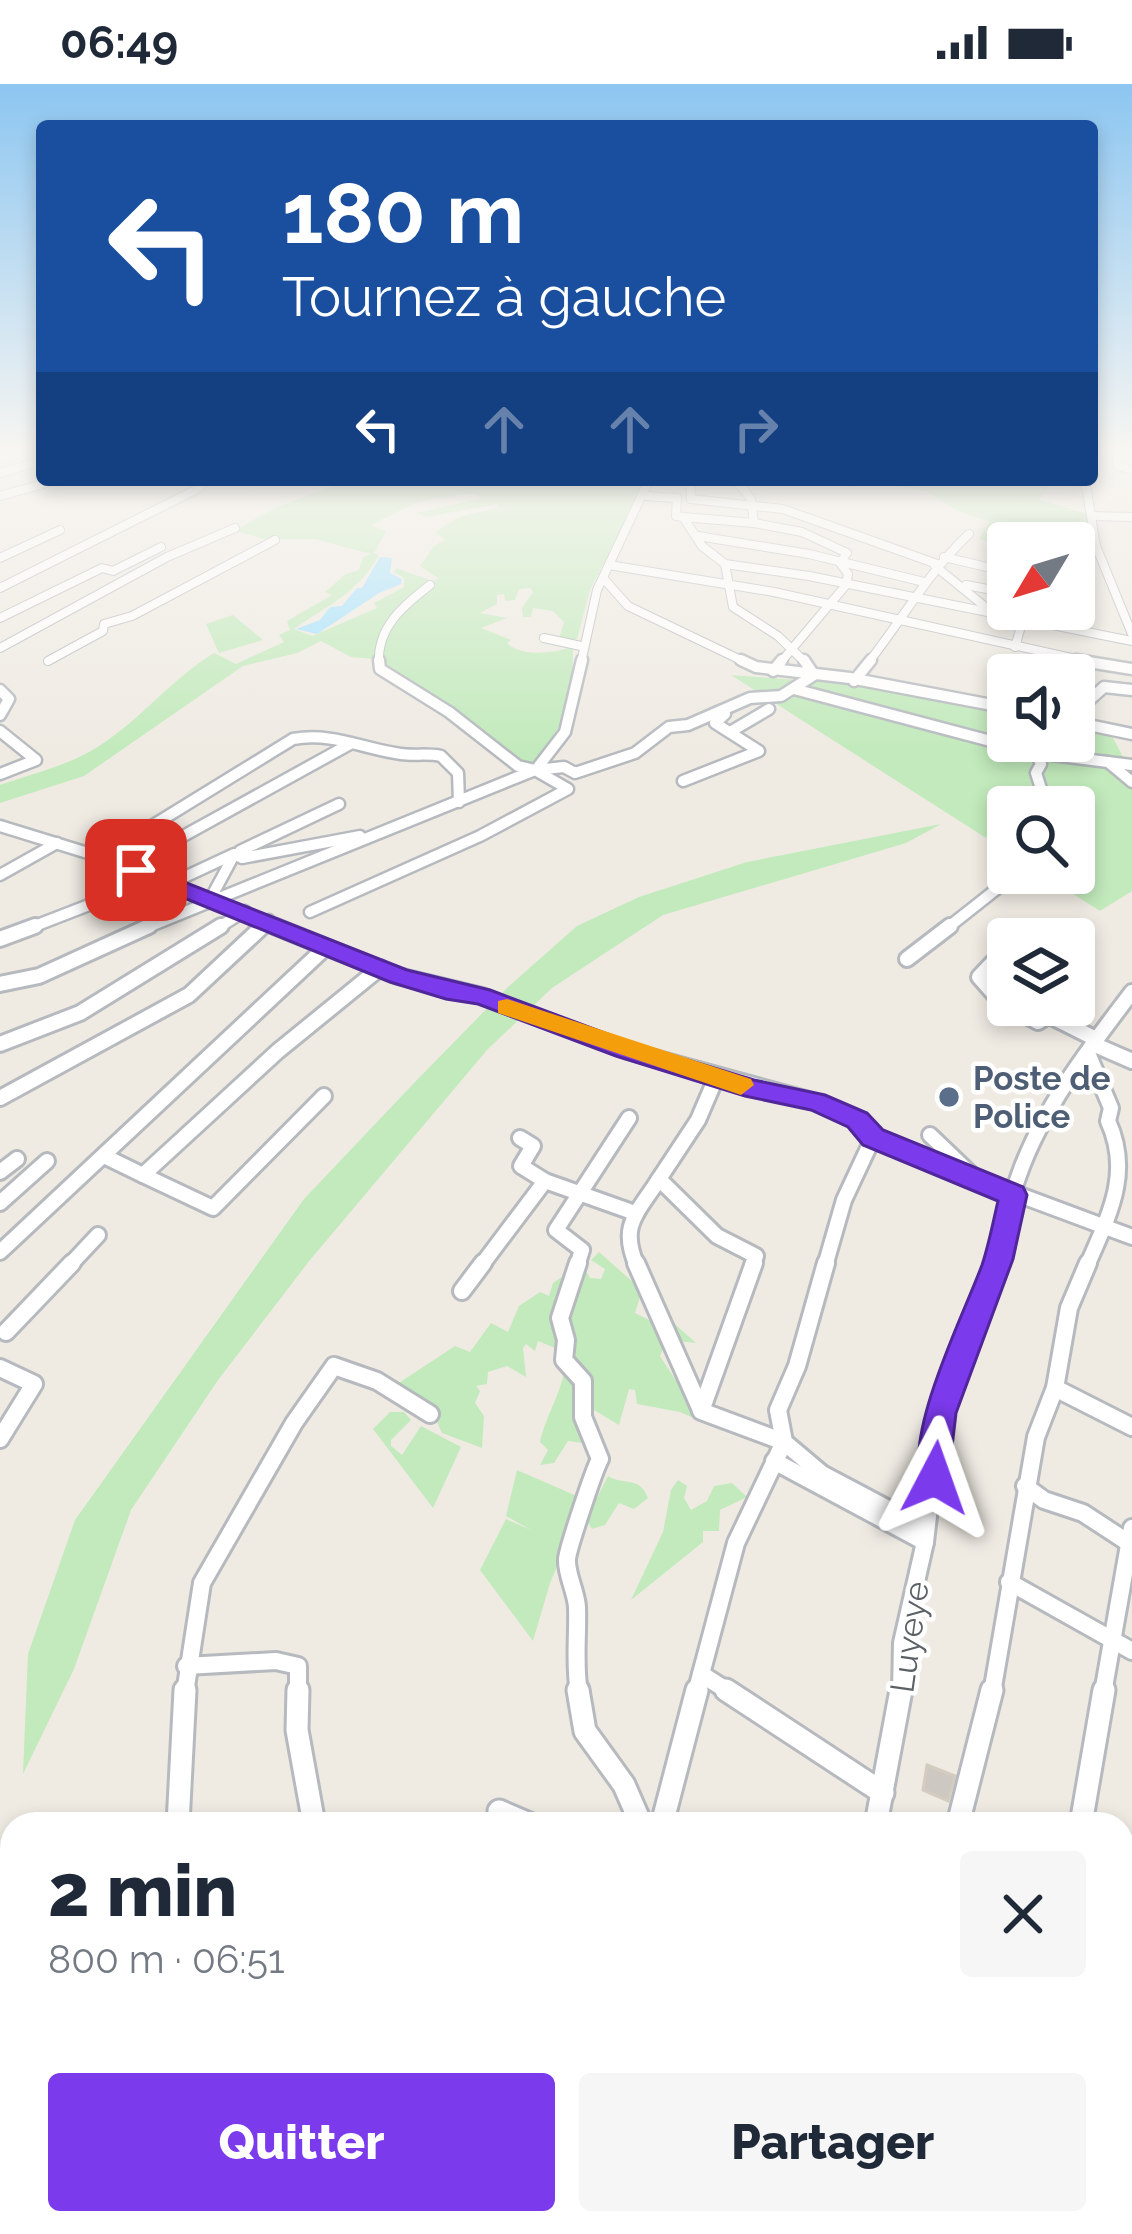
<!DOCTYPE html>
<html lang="fr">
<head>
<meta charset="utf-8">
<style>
  body { margin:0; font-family:Raleway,sans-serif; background:#f6f6f7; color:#1f2937; height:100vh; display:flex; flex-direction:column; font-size:45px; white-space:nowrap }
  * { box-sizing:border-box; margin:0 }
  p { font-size:39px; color:#747a83 }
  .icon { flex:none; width:66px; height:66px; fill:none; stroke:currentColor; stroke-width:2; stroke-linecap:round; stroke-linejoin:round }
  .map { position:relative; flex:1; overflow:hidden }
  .drawer { position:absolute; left:0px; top:1728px; width:1134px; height:423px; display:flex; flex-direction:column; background:#fff; border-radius:36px 36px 0 0; box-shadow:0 6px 18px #0003 }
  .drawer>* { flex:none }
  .top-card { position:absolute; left:36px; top:36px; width:1062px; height:366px; border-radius:12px; box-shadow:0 6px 18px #0003; background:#1a4fa0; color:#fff; overflow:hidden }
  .needle { width:78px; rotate:232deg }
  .controls { position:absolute; left:987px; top:438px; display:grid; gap:24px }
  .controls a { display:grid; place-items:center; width:108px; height:108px; border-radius:12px; background:#fff; box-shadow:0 6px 18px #0003; font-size:60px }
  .pin { position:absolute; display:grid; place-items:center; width:102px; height:102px; color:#fff; margin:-51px; border-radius:24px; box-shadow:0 6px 18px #0006 }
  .me { position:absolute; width:132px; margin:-66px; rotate:4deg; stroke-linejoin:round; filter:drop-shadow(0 0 9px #0008) }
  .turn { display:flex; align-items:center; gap:42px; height:252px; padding:0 48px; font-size:54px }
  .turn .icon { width:156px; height:156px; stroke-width:2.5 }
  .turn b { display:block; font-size:84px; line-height:102px }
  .lanes { display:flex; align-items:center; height:114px; padding:0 48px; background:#0003; justify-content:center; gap:60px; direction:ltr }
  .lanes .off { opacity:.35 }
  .round { display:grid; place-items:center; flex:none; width:126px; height:126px; border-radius:12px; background:#f6f6f7 }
  .summary { display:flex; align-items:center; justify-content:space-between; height:204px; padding:0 48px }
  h1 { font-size:72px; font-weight:800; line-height:90px }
  .action { display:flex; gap:24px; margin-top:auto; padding:24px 48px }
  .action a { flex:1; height:138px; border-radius:12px; background:#7c3aed; color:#fff; font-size:48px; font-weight:800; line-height:138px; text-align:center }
  .action a+a { background:#f6f6f7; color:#1f2937 }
  .status { display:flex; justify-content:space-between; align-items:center; height:84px; padding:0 60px; background:#fff; direction:ltr }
  .status svg { height:33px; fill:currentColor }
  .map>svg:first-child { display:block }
  .green { fill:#c2eabc; fill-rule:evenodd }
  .water { fill:#a3e2ff }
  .building { fill:#cdc8c2; stroke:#d5ccc0; stroke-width:3 }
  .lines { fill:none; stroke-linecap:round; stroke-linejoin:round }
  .minor-far4-casing { stroke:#b6babf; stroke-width:10 }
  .minor-far3-casing { stroke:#b6babf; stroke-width:15 }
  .minor-far2-casing { stroke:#b6babf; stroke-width:20 }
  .minor-far1-casing { stroke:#b6babf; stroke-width:22 }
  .minor-casing { stroke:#b6babf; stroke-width:27 }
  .minor-far4 { stroke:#fff; stroke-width:8 }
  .minor-far3 { stroke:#fff; stroke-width:10 }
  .minor-far2 { stroke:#fff; stroke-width:14 }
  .minor-far1 { stroke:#fff; stroke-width:16 }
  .minor { stroke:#fff; stroke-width:21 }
  .route { fill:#7c3aed; stroke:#51269a; stroke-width:3 }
  .slow { fill:#f59e0b }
  .service-dot { fill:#5c6f8a; stroke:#fff; stroke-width:4.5 }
  .labels { text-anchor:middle; stroke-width:9; stroke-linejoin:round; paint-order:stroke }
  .service-label { font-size:33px; font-weight:bold; fill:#4e5e75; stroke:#fff; text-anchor:start }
  .street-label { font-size:33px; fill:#5b6165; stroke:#fff }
</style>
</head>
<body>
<div class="status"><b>06:49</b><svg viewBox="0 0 49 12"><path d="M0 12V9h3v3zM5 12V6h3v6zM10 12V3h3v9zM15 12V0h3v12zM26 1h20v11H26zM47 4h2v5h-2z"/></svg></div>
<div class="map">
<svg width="1132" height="2150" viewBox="0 0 1132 2150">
  <rect width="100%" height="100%" fill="#efebe3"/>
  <g class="green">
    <path d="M349 396H646L590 506 577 555H559L564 538 553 527 533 524 531 533H523L522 524 533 508 530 504 519 505 515 516 505 517 504 510 497 511V520L480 529 507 534 481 544 511 556 507 559C521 573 553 570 573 562 573 615 567 642 530 682H518L388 590 374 575 351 573 321 557 297 569 243 582 84 692 0 719V701C29 691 62 683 89 668 136 642 168 597 214 569L236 580 284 558 279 551 290 546 287 537 332 511 325 508 346 490 359 486 363 473 371 470 314 455H265L235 447 274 424ZM471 409 482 414 416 429 428 433 498 420V424L461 432 435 448 445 456 434 462 420 482 439 495 432 497 396 484 394 488 404 494V503L374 519 377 524 312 552 294 545C329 520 356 511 379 471L374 469 386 448 371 441 418 418Z"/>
    <polygon points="839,396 1052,396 1040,416 1087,430 1088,456 1046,450 1043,457 1054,459 1008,462 979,455 990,438 956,426 926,407 876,398 853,403"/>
    <polygon points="233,531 263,556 219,569 206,540"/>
    <polygon points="731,591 853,600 1008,630 1008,657 1074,657 1074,643 1111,650 1132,690 1132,807 1100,827 1040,789 1074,789 1074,723 1008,723 1008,768"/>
    <polygon points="941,740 906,759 663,831 552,904 487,966 310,1176 218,1296 131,1426 74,1585 23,1690 28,1570 75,1436 304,1115 415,998 508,903 577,842 639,813 747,778"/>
    <path d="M599 1168 642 1206 635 1229 655 1239 667 1233 696 1259 667 1256 660 1272 703 1338 680 1328 637 1320 635 1306 629 1305 619 1341 589 1323 585 1344 578 1346 583 1359 568 1357 554 1379 540 1381 548 1366 540 1358C547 1326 568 1301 565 1268L538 1257 535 1267 526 1260 523 1264 526 1293 507 1282 488 1288 487 1300 476 1302 480 1307 475 1319 484 1332 482 1364 442 1349 437 1338 382 1310 455 1262 470 1268 491 1239 508 1248 519 1222 540 1208 549 1212 553 1199 582 1179 590 1194 601 1195 605 1185 591 1176Z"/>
    <polygon points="390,1328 404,1328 411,1336 391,1356 391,1362 402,1371 421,1342 461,1363 433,1424 373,1345"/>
    <polygon points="517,1386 586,1416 550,1499 533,1557 480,1486 506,1435 531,1446 506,1432"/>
    <path d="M608 1392C624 1402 639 1391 648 1414L634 1425 619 1419 605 1441 592 1445 586 1436Z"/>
    <polygon points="678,1396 687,1402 684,1414 691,1426 707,1417 714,1402 732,1399 747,1413 720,1426 719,1447 703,1447 703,1458 631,1516 663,1448 671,1406"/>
  </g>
  <polygon class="water" points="380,473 392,474 390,489 402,495 401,500 379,509 317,550 296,545 320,536 330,523 342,522 357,504 362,504"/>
  <polygon class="building" points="927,1681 955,1692 948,1717 923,1706"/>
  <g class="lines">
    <g class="minor-far4-casing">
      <g id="minor-far4">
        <polyline points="1116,368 1118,382 1132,386"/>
        <polyline points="0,374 25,368"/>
        <polyline points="0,389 42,377"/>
        <polyline points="690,396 691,415 783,425 937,480"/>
        <polyline points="736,396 751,415 754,439 802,448 847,469 840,479 848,490 846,501 780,579"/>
        <polyline points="1085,396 1096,462 1132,550"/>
        <polyline points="0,412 58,396"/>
        <polyline points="647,412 677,414 676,432 683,433 702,462 725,480 733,523 778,552 806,579"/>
        <polyline points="1092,432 1132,433"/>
        <polyline points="683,433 754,439"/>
        <polyline points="698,452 809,470 924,498"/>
        <polyline points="944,473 1008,488"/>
        <polyline points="0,474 60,446"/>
        <polyline points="725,480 809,492 1132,557"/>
        <polyline points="609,481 774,508 1094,579"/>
        <polyline points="935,482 999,534"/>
        <polyline points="604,495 628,522 747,579"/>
        <polyline points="966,501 1008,509"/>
        <polyline points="0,504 199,404 206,396"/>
        <polyline points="0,534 102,484 113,487 161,463"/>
        <polyline points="544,554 581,562"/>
        <polyline points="1015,563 1026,525"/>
        <polyline points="0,564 167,473 235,444"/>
        <polyline points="48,577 103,547 104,540 132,532 275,456"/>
        <path d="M379 579C377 543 404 521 430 501"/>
        <polyline points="581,579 597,506 649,396"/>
        <path d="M868 579C902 536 929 487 969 450"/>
      </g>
    </g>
    <g class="minor-far3-casing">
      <g id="minor-far3">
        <polyline points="379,576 380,585 449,628 518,682 535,686 564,683 575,689 635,669 669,643 688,641 750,614 781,612 814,591 804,576"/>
        <polyline points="741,576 756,583 850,594 1008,624"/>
        <polyline points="1076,576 1132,585"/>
        <polyline points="773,587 782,576"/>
        <polyline points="854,597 871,576"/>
        <polyline points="794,605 1036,669 1132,681"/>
        <polyline points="0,606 9,615 0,631"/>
        <polyline points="1074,620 1085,620 1104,603 1132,606"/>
        <polyline points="1074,638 1132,650"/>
        <polyline points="0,647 36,676 0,690"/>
        <polyline points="730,648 769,625"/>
        <polyline points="1036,669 1041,680 1036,689 1047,723"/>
        <polyline points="1108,678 1132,698"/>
        <polyline points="538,683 565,648 582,576"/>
        <polyline points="683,697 759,667 715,639 725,630"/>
        <polyline points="0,742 117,778 282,845"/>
        <polyline points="240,767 339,720"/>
        <path d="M103 772 293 655C332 648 364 665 401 670 414 672 427 669 441 672L458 689 459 718"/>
        <polyline points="129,782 350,660"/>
        <polyline points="0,791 57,759"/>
        <polyline points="178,796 234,770 242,774 360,752"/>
        <polyline points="218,813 213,810 234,771"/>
        <polyline points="27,845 120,809 144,789"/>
        <polyline points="143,845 535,686 568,705 480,752 310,828"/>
        <polyline points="216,845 245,827"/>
        <polyline points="260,845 269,836"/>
        <polyline points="946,845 1017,789"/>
      </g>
    </g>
    <g class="minor-far2-casing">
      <g id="minor-far2">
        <polyline points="274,842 398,892 482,912 625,966 816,1018 858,1036 873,1054 915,1072 1132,1153"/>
        <polyline points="0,855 35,842"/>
        <polyline points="907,875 950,842"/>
        <polyline points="996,875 979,893 1001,918 1038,938 1051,930"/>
        <polyline points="0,900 39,892 149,842"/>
        <polyline points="1057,921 1051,930 1054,934 1096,955"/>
        <polyline points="0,960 80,929 221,842"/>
        <polyline points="1093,960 1132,977"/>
        <polyline points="716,994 698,1036 659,1095 717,1152 756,1172 752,1182"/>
        <polyline points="0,1014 189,911 263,842"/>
        <polyline points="930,1051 975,1094"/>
        <polyline points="520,1054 533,1062 521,1082 545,1097 635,1129"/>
        <polyline points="106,1073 143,1091 278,967 380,884"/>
        <polyline points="0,1088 17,1075"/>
        <polyline points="143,1091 213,1124 324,1012"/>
        <polyline points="0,1119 47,1077"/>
        <polyline points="0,1168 325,864"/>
        <polyline points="69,1182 98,1151"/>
        <polyline points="481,1182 545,1097"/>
        <polyline points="577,1182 582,1166 556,1146 629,1034"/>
        <path d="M637 1182C619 1141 637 1130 659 1095"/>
        <polyline points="825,1182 844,1116 873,1054"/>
        <path d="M997 1182C1006 1152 1008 1120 1019 1091 1042 1025 1090 963 1132 908"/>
        <path d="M1087 1182C1109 1131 1132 1089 1108 1037L1111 1024 1088 969"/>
      </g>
    </g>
    <g class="minor-far1-casing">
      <g id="minor-far1">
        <path d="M578 1179 560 1234 566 1256 564 1276 583 1297V1333L600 1375C594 1386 568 1464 567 1475 566 1490 576 1507 577 1523 578 1552 574 1580 579 1609"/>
        <polyline points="636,1179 701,1326"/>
        <polyline points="754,1179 701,1327 784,1358 822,1390 926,1445"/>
        <polyline points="462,1207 483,1179"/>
        <polyline points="6,1248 72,1179"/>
        <polyline points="0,1284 34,1300 0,1355"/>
        <polyline points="1055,1304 1132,1343"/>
        <polyline points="774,1377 925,1458"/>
        <polyline points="1025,1402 1044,1416 1083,1429 1132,1461"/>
        <polyline points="1009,1498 1132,1567"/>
        <polyline points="186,1582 276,1577 298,1582 298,1609"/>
        <polyline points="185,1609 202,1499 294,1339 334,1282 377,1297 430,1330"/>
        <polyline points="696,1609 701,1590"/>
        <polyline points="731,1609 701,1590 736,1459 784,1358 778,1326 797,1282 826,1179"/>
        <polyline points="901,1609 902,1559 925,1458 940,1329 998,1179"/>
        <polyline points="992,1609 1036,1353 1055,1304 1069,1224 1088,1179"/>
        <polyline points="1103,1609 1132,1444"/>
      </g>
    </g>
    <g class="minor-casing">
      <g id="minor">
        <polyline points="298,1606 297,1646 314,1740"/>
        <polyline points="578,1606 585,1647 624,1701 641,1740"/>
        <polyline points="726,1606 883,1709"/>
        <polyline points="499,1727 529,1740"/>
        <polyline points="178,1740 185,1606"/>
        <polyline points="662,1740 697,1606"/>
        <polyline points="876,1740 901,1606"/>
        <polyline points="958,1740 992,1606"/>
        <polyline points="1081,1740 1104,1606"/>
        <polyline points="364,2139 367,2150"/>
        <polyline points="469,2139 476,2150"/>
        <polyline points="544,2139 548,2150"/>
        <polyline points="736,2139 739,2146 745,2142 762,2150"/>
        <polyline points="912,2139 929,2150"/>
        <polyline points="1052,2139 1062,2150"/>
        <polyline points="814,2150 816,2139"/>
        <polyline points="888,2150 890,2139"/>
        <polyline points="1006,2150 1011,2139"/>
        <polyline points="1129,2150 1132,2142"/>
      </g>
    </g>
    <use href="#minor-far4" class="minor-far4"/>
    <use href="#minor-far3" class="minor-far3"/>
    <use href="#minor-far2" class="minor-far2"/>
    <use href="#minor-far1" class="minor-far1"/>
    <use href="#minor" class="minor"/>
  </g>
  <linearGradient id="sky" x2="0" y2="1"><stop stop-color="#8cc6f1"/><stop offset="0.55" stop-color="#f8f6f2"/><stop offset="1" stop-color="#f8f6f2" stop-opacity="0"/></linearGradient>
  <rect width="1132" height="669" fill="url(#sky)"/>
  <path class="route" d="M136 779 407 886 490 906 634 960 754 996 825 1011 867 1029 883 1046 1023 1103 1027 1111 1013 1175 956 1329 947 1405 935 1409 923 1405C901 1353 963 1233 982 1181 989 1160 993 1138 998 1117L863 1061 848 1043 811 1026 745 1012 616 972 478 920 446 915 390 898 128 791 125 786Z"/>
  <polygon class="slow" points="507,915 751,995 754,1001 741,1011 498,929 498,917"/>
  <circle class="service-dot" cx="949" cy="1013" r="12"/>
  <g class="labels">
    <g class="service-label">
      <text x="973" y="1006">Poste de<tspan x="973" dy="38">Police</tspan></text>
    </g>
    <g class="street-label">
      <text transform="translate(909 1553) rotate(-82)" y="12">Luyeye</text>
    </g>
  </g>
</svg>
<div class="controls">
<a><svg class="needle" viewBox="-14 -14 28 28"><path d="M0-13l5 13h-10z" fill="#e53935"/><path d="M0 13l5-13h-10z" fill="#747a83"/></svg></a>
<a><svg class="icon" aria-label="sound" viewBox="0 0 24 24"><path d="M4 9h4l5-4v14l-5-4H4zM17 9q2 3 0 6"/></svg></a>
<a><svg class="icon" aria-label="search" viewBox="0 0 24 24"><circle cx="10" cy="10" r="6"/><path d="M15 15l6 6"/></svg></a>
<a><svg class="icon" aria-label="layers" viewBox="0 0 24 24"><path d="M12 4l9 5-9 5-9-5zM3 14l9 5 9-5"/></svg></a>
</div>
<div class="pin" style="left:136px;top:786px;background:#d93025"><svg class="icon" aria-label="arrive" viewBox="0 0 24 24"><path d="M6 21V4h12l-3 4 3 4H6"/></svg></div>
<svg class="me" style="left:935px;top:1394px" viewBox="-20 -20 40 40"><path d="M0-17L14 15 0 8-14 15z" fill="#7c3aed" stroke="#fff" stroke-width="4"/></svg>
<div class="top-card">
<div class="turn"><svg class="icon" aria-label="left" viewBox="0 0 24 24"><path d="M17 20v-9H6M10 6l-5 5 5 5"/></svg><div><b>180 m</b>Tournez à gauche</div></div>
<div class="lanes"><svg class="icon" aria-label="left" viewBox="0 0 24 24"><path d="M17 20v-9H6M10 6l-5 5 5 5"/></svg><svg class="icon off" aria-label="ahead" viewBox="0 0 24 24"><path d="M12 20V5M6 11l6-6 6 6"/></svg><svg class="icon off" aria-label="ahead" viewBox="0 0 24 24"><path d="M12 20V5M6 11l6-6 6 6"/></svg><svg class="icon off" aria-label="right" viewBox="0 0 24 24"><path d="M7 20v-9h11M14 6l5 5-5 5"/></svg></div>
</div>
<section class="drawer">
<div class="summary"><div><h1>2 min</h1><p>800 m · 06:51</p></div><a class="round"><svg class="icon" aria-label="close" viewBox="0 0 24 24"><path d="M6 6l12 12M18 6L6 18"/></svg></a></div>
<div class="action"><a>Quitter</a><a>Partager</a></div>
</section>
</div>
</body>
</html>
